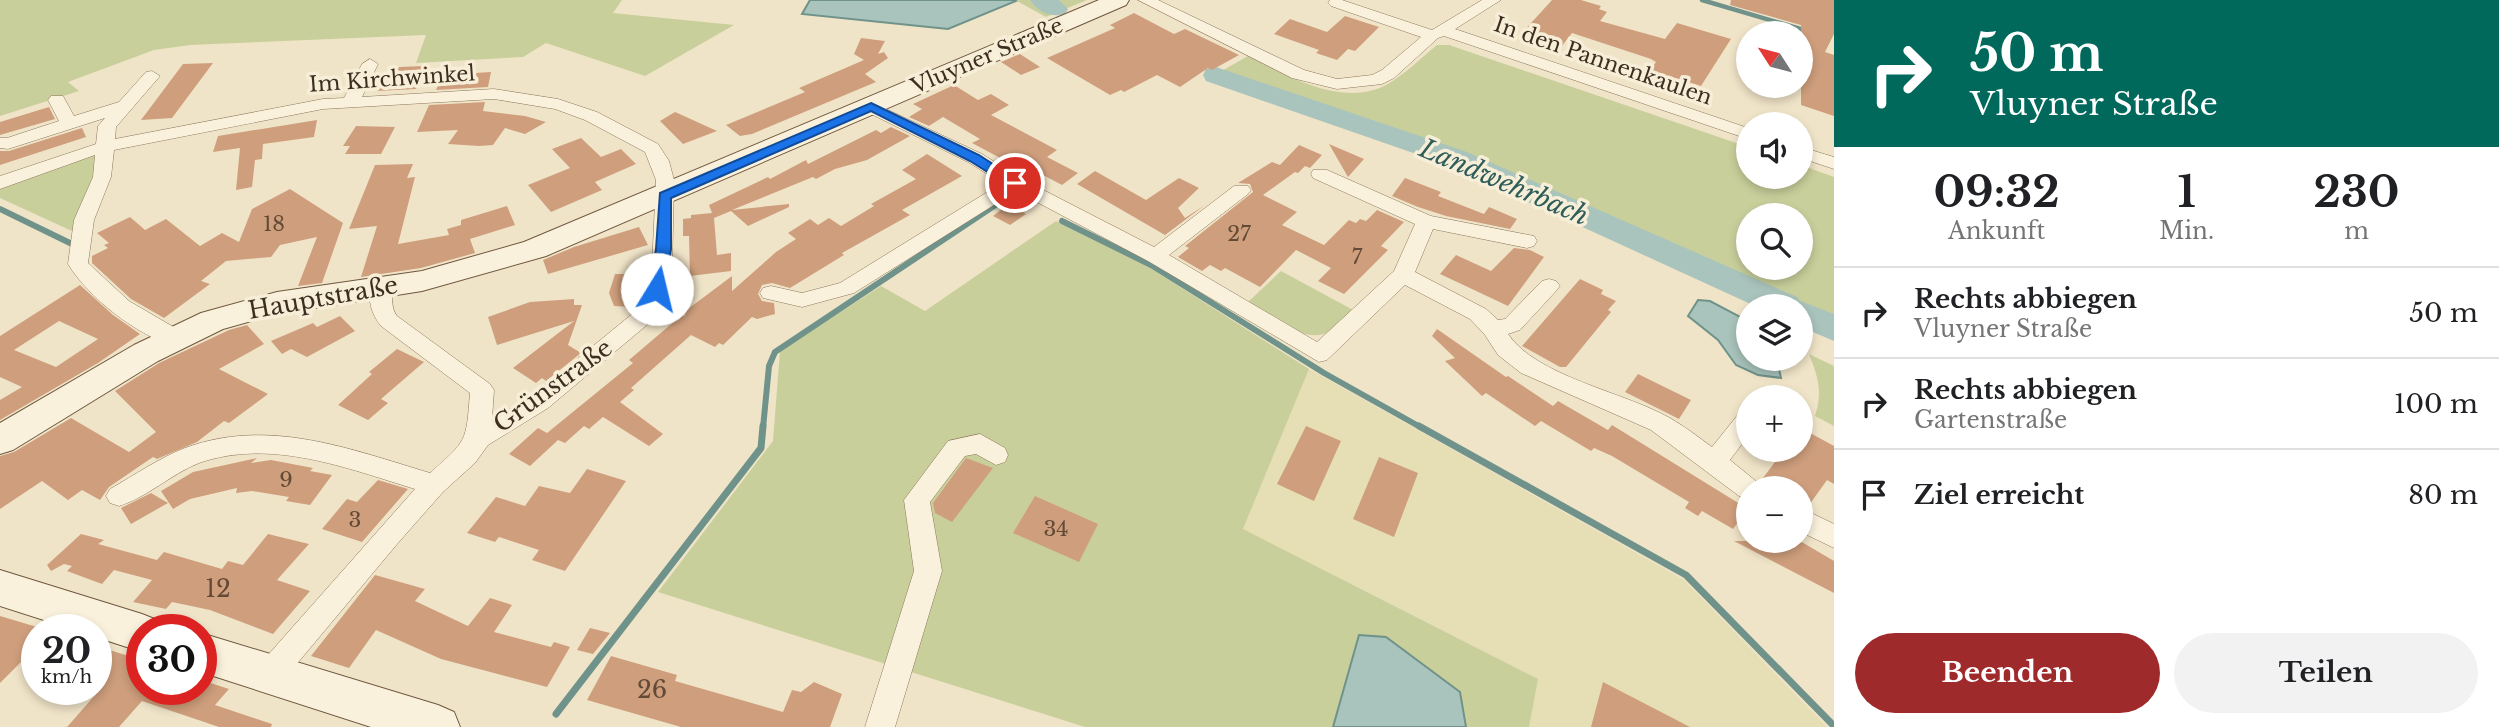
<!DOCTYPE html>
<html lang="de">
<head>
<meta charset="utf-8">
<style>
  body { margin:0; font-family:"Libre Baskerville",serif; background:#f2f2f2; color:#202124; height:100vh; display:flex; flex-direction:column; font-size:26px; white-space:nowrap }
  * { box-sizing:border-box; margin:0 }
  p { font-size:23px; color:#757577 }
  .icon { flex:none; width:38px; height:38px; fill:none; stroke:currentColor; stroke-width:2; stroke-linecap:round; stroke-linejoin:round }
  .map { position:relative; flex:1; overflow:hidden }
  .details { display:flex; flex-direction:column; background:#fff; width:665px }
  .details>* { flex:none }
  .top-card { background:#00695c; color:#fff; overflow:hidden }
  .needle { width:46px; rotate:306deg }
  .tools { position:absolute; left:1736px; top:21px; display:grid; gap:14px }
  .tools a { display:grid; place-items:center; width:77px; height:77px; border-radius:50%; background:#fff; box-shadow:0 4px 10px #0003; font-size:35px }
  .speed { position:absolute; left:21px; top:614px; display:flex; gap:14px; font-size:35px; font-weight:700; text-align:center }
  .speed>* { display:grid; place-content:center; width:91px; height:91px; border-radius:50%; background:#fff; box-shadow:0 4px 10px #0003; line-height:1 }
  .speed small { font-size:18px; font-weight:400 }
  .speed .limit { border:10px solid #d22; background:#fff; color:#111 }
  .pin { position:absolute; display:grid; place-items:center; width:60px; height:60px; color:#fff; margin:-30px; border:4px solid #fff; border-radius:50%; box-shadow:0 2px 7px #0007 }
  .me { position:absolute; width:77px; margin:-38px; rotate:9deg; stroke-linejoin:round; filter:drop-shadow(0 0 5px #0008) }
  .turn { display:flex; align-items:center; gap:24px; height:147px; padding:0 21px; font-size:32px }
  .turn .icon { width:91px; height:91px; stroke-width:2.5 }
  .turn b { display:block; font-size:49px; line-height:60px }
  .eta { display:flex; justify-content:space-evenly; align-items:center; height:119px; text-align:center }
  .eta b { font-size:42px; font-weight:700; line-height:49px }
  .primary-button { display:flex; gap:14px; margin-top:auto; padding:14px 21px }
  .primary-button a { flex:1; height:80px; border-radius:42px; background:#9e2a2b; color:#fff; font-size:28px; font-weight:700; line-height:80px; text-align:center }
  .primary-button a+a { background:#f2f2f2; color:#202124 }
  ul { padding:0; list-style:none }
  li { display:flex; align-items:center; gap:21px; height:91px; padding:0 21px; border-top:2px solid #e0e0e0 }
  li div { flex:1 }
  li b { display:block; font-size:26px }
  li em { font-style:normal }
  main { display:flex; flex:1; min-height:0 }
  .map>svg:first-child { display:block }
  .farmland { fill:#e6deb5 }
  .green { fill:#c9cf9b; fill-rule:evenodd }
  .water { fill:#a9c4bc; stroke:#6f938a; stroke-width:2 }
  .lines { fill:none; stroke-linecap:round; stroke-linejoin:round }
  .stream-far2 { stroke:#6f938a; stroke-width:4.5 }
  .stream-far1 { stroke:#6f938a; stroke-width:6 }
  .stream { stroke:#6f938a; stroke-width:7 }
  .river { fill:#a9c4bc; fill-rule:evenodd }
  .building { fill:#cf9f7d; fill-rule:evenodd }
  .minor-casing { stroke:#8d765c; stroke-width:1 }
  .secondary-casing { stroke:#6f573f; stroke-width:2 }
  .minor { fill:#faf1dc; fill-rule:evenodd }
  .secondary { fill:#faf1dc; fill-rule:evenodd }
  .route { fill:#1a73e8; stroke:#114b97; stroke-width:2 }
  .labels { text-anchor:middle; stroke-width:7; stroke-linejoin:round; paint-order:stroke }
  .far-street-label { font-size:21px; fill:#3d2e20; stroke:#f7eed8 }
  .number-label { font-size:21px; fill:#624a37 }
  .street-label { font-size:24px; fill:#3d2e20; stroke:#f7eed8 }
  .near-number-label { font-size:24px; fill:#624a37 }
  .water-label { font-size:26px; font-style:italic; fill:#2f5d5a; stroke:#f7eed8 }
</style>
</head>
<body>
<main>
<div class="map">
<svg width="1834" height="727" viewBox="0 0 1834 727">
  <rect width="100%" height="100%" fill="#f0e4c8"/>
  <polygon class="farmland" points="1309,369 1684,580 1827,727 1529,727 1537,679 1243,529"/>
  <g class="green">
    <polygon points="0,0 622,0 613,13 734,25 645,76 546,43 523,57 416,63 426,35 190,45 154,50 68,82 79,91 0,116"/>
    <polygon points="1015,0 1087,0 1046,17"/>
    <path d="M1437 45H1449L1748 147V177H1801V165L1834 177V336L1801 320V306H1770L1452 162 1211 77 1248 56C1287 76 1342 108 1386 85 1404 75 1421 58 1437 45ZM1801 215V268H1748V215Z"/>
    <polygon points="97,151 98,178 74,232 0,198 0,186"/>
    <polygon points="1056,221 1147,266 1309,369 1243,529 1538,679 1529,727 1085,727 658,592 773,441 780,351 881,286 925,311"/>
    <path d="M1281 271 1355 311C1347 318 1338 328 1329 332 1302 345 1270 315 1248 302Z"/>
    <path d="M1809 354 1834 366V426L1815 416C1823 392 1818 377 1809 354Z"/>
  </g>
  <g class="water">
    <polygon points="810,0 1015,0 1016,1 948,29 802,14"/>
    <polygon points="1698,300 1710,301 1748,321 1748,359 1777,359 1781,378 1758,375 1736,365 1718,340 1688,316"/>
    <polygon points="1359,635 1386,637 1460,692 1466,727 1333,727"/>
  </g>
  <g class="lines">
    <polyline class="stream-far2" points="1702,0 1807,31"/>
    <g class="stream-far1">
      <polyline points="0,209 72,244"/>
      <polyline points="1062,221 1151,265 1324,373 1422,428"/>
      <polyline points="763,428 769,366 775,352 1009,196"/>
    </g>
    <g class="stream">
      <polyline points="1419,426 1686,575 1834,726"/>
      <polyline points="556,714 761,448 763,426"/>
    </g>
    <g class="river">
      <path d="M1030 0H1059L1068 9 1065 14C1051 18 1038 12 1030 0Z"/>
      <polygon points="1216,67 1467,152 1797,297 1800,301 1834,314 1834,341 1801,327 1801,306 1755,306 1445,164 1206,81 1203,75 1206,69"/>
    </g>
  </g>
  <g class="building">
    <polygon points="1552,0 1581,0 1601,6 1599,9 1607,12 1600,21 1665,39 1677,23 1731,39 1701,86 1688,82 1679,94 1642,82 1656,62 1651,59 1572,33 1562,46 1522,33"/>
    <polygon points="1731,0 1834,0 1834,34 1825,52 1834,55 1834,116 1801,105 1801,25 1730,5"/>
    <polygon points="1134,13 1174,34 1185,29 1239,55 1212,70 1208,68 1180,87 1157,75 1124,92 1121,90 1110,95 1047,58 1115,28 1110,25"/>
    <polygon points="1345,16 1379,27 1355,51 1348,49 1337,60 1316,53 1319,50 1274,34 1290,19 1327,32"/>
    <polygon points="861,38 885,41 878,54 884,52 888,58 865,74 876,82 752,134 740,136 726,125 805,92 799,88 864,60 854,54"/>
    <polygon points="1020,54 1040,67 1021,75 1001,62"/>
    <polygon points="213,63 172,118 141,120 183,64"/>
    <polygon points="426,66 416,89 377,91 387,75 396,74 399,67"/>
    <polygon points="491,72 488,87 436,90 443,75"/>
    <polygon points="954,85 978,100 991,94 1009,105 991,115 1057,150 1047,157 1078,173 1062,185 1009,157 1004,160 972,143 980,139 943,117 929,126 909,117 922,109 913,104"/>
    <polygon points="485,102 483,111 525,116 546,122 525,134 505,128 493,145 479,146 448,144 458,130 417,132 429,105"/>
    <polygon points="49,107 55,119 0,135 0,122"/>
    <polygon points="675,112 684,116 717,131 683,144 660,121"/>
    <polygon points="317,120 314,137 263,144 262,159 255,160 252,187 236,190 240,148 213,152 218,136"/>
    <polygon points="356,126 395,127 381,154 345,154 350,146 343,146"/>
    <polygon points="891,127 910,136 867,160 835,169 816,179 813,177 732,210 789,204 789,207 748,226 731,211 714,218 717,255 731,253 731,271 690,276 689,236 683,236 683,219 691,218 691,215 712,213 709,205 768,177 770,179 806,160 808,164 876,130 881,133"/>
    <polygon points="82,128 86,137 0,165 0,151 9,151"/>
    <polygon points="581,138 601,157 621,149 636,164 595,182 602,190 551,212 528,185 570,168 552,149"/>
    <polygon points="1329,144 1364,159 1348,177"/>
    <polygon points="1299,145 1322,155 1310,168 1305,166 1298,173 1295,172 1263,195 1297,212 1282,225 1324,245 1349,220 1356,223 1360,219 1366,221 1377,210 1404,222 1381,246 1388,250 1344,294 1318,281 1331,268 1296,250 1260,287 1225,268 1221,271 1210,265 1202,271 1178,257 1189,248 1185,246 1253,192 1250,184 1238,183 1272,162 1280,165"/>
    <polygon points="927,154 962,176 902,210 910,215 842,253 844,255 790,288 772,283 762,285 758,294 762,301 774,303 775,314 757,319 752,317 723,345 719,343 715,347 691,335 631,388 634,390 620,402 663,434 649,446 603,417 589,429 584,426 565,443 558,440 530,466 509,454 538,428 547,433 633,363 629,360 683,314 685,317 684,312 732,276 732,291 776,252 796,239 788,233 810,219 818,225 829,218 841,226 874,206 871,204 916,179 902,170"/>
    <polygon points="413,164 407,178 415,177 398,244 449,235 447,229 461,225 461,220 507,206 515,225 470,239 475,253 421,268 361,277 377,226 349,229 375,165"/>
    <polygon points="1095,171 1146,200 1179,178 1199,188 1178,208 1185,218 1205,205 1165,235 1077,184"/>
    <polygon points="1405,178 1441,192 1438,196 1484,214 1489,207 1517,219 1510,229 1446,216 1418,207 1392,196"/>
    <polygon points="290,189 343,223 322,283 298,286 317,237 280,245 271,257 226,261 201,281 210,284 164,318 131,299 92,263 92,256 108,248 104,245 109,243 97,233 130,217 145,230 166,219 200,246 222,233 239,242 252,209"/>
    <polygon points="1009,204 1026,214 1010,225 993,216"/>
    <polygon points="639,227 648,245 548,274 543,260 574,247"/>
    <polygon points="1514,248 1530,250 1544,257 1508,306 1440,274 1456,255 1491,271"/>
    <polygon points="615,274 644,274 634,307 614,306 609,293"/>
    <polygon points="1580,279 1603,290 1601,294 1616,301 1608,310 1611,312 1566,367 1560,367 1522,346"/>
    <path d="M80 285 113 315 140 334 98 363 0 420V400L22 387 0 377V336ZM59 321 98 339 56 367 14 350Z"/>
    <polygon points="574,299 574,305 582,305 568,345 581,353 546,381 542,378 536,383 513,368 574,321 497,345 488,317 530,302"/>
    <polygon points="340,316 355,331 307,357 291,349 282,354 271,341 313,323 317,327"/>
    <polygon points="247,325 264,344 219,369 268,394 229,423 224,421 197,442 157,459 153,457 109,487 100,500 82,490 68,500 42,481 0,509 0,456 14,452 71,418 129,452 156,432 115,391 159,363 229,330"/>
    <polygon points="1437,329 1506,377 1508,376 1553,406 1558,401 1608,430 1612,425 1748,509 1733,529 1702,511 1698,516 1685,508 1689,502 1612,456 1594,448 1591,451 1541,421 1535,426 1486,393 1482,396 1445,361 1455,358 1432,336"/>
    <polygon points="397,349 424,362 381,399 388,403 368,420 338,405 372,374 369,372"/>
    <polygon points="1638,374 1691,400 1679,419 1625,392"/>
    <polygon points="1306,426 1341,441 1314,501 1277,484"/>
    <polygon points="1801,428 1834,446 1834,484 1827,480 1807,508 1801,505 1801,488 1763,488 1760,482 1784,450 1801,450"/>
    <polygon points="1379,457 1418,473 1394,537 1353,519"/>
    <polygon points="257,458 251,463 271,460 313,468 310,471 332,475 310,505 286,501 289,497 252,491 236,493 237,488 190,499 173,509 161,491 193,472"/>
    <polygon points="966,458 993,468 952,522 935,513 933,503"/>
    <polygon points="587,469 626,481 565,571 532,560 539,550 499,537 495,542 467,533 496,497 525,506 539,486 570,493"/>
    <polygon points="378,480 408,489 362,542 322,529 347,499 357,502"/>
    <polygon points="151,493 168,503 131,524 121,508"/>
    <polygon points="1035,496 1098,524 1079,562 1013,533"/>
    <polygon points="81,534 104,540 98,544 157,560 164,552 222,569 228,561 243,565 268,534 309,544 277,580 310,591 273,634 210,610 172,602 166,609 133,602 152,580 114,570 102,584 67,571 72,566 64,564 51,571 47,565"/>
    <polygon points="1734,541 1800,541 1834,561 1834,593"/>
    <polygon points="375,575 425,589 415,601 468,626 490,598 512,605 494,632 551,647 554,642 570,647 547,687 441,659 376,630 349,668 311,656"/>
    <polygon points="0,616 37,627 37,646 0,683"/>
    <polygon points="590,628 610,633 593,654 577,650"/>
    <polygon points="96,646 142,660 142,690 201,690 201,680 229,689 215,705 272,724 271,727 219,727 142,701 119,727 67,727 96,694"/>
    <polygon points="611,656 677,675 675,681 783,712 792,690 801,692 814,682 842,694 830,727 681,727 587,700"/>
    <polygon points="1603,682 1690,727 1591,727"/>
  </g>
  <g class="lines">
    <g class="minor-casing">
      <g id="minor">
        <polygon points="1138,0 1158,0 1304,70 1337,79 1372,75 1382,70 1421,37 1331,6 1328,3 1330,0 1342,0 1432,30 1482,0 1501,0 1455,29 1748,128 1748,139 1444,36 1438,38 1394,78 1382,84 1337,89 1292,78"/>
        <path d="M370 59 378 64 362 97 494 89 558 99 597 112 658 144 669 161 674 180 672 269 668 289 654 319 548 408 488 445 475 463 443 492 398 543 280 684 270 688 260 684 255 674 260 664 415 489C346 468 271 438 199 463 171 474 148 497 119 506L110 503 106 496 110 489C135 475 159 458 185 448 268 417 350 449 430 473 467 440 466 443 470 393L381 326C372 315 365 297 374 283L381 281 388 283C395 293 389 306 397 316L490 384 494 390 492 419 532 396 637 310 652 269 656 180 645 152 585 120 555 109 494 99 323 109 114 150 111 177 94 220 88 263 129 301 182 332 185 338 182 344 174 346C135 334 89 298 68 264L74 220 93 177 95 155 0 189V176L96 144 98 126 105 118 8 149 0 148V138H7L59 121 48 100 51 96H63L74 116 119 102 146 72 152 71 160 76 116 127 115 139 323 99 344 98 362 64Z"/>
        <path d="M871 102 982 154 1022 179 1154 247 1234 186H1248L1251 190 1248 194 1169 255 1317 342 1394 271 1415 224 1313 178 1311 174 1313 170H1327L1431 216 1534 236 1537 241 1534 246 1527 248 1433 229 1415 272 1486 309 1498 320 1505 319 1542 281 1549 279 1556 281 1560 286 1556 291 1520 330 1508 334C1536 376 1623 392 1668 417 1683 425 1698 437 1712 447L1740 412 1748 409V436L1730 460 1757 482 1760 488H1748V499L1739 496 1651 430 1521 373 1498 355 1485 335 1470 319 1405 285 1327 360 1319 362 1148 261 1016 191 854 293 802 307 763 298 760 293 763 288 771 286 802 293 840 283 1002 183 968 162 865 111 862 107 865 103Z"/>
        <polygon points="1801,147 1834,157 1834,169 1801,158"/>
        <polygon points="980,434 1005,448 1008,455 1005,462 996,465 976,454 965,456 930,502 942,571 895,727 865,727 914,571 904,500 948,441"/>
        <polygon points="1801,508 1834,524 1834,548 1801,532"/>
      </g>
    </g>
    <g class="secondary-casing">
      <g id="secondary">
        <polygon points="1099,0 1129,0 1126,5 546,256 422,291 277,314 223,329 158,361 13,450 0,454 0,423 134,345 201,313 277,292 422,271 524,242"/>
        <polygon points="0,570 142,614 157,620 161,630 142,630 142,652 96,637 96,630 75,630 0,606"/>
        <polygon points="201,633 438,705 454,712 460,727 371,727 201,672"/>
      </g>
    </g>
    <use href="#minor" class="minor"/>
    <use href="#secondary" class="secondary"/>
  </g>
  <polygon class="route" points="871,103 979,155 1022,183 1015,187 1010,186 970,161 871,111 671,198 671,249 665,289 657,294 652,293 650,289 656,249 660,193"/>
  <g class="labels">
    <g class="far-street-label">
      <text transform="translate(987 56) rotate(-23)" y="7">Vluyner Straße</text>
      <text transform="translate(1603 61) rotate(19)" y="7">In den Pannenkaulen</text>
      <text transform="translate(392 79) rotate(-4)" y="7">Im Kirchwinkel</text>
    </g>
    <g class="number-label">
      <text x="274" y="231">18</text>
      <text x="1239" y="241">27</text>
      <text x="1357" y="264">7</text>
      <text x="286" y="487">9</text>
      <text x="355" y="527">3</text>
      <text x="1056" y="536">34</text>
    </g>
    <g class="street-label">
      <text transform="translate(323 298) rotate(-10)" y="8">Hauptstraße</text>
      <text transform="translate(553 386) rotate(-36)" y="8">Grünstraße</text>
    </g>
    <g class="near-number-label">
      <text x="218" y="597">12</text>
      <text x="652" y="698">26</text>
    </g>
    <g class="water-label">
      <text transform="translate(1504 182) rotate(23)" y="9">Landwehrbach</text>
    </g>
  </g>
</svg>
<div class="tools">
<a><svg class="needle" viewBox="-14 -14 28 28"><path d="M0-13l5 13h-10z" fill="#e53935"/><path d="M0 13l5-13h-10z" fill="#757577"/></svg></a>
<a><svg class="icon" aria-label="sound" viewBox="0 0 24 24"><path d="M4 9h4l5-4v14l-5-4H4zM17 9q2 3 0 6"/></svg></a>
<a><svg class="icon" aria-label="search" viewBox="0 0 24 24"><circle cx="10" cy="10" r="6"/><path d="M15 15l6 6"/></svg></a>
<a><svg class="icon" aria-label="layers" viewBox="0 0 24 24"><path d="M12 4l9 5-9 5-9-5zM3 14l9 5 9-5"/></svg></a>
<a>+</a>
<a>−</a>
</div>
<div class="speed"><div>20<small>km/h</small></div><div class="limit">30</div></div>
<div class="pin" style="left:1015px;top:183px;background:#d93025"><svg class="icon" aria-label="arrive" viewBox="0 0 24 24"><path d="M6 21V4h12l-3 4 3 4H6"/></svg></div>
<svg class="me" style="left:657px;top:289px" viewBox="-20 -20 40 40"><circle r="19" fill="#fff"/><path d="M0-13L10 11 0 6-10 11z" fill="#1a73e8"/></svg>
</div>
<section class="details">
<div class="top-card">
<div class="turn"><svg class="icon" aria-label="right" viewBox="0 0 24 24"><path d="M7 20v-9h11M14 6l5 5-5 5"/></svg><div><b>50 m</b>Vluyner Straße</div></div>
</div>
<div class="eta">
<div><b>09:32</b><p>Ankunft</p></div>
<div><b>1</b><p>Min.</p></div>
<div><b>230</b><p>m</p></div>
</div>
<ul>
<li><svg class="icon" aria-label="right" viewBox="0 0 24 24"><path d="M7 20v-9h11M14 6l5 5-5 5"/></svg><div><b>Rechts abbiegen</b><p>Vluyner Straße</p></div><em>50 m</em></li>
<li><svg class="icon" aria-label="right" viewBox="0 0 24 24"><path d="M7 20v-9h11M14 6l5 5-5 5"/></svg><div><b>Rechts abbiegen</b><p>Gartenstraße</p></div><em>100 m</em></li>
<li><svg class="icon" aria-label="arrive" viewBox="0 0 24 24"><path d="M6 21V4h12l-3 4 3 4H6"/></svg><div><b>Ziel erreicht</b></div><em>80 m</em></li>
</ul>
<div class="primary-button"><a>Beenden</a><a>Teilen</a></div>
</section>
</main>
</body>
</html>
